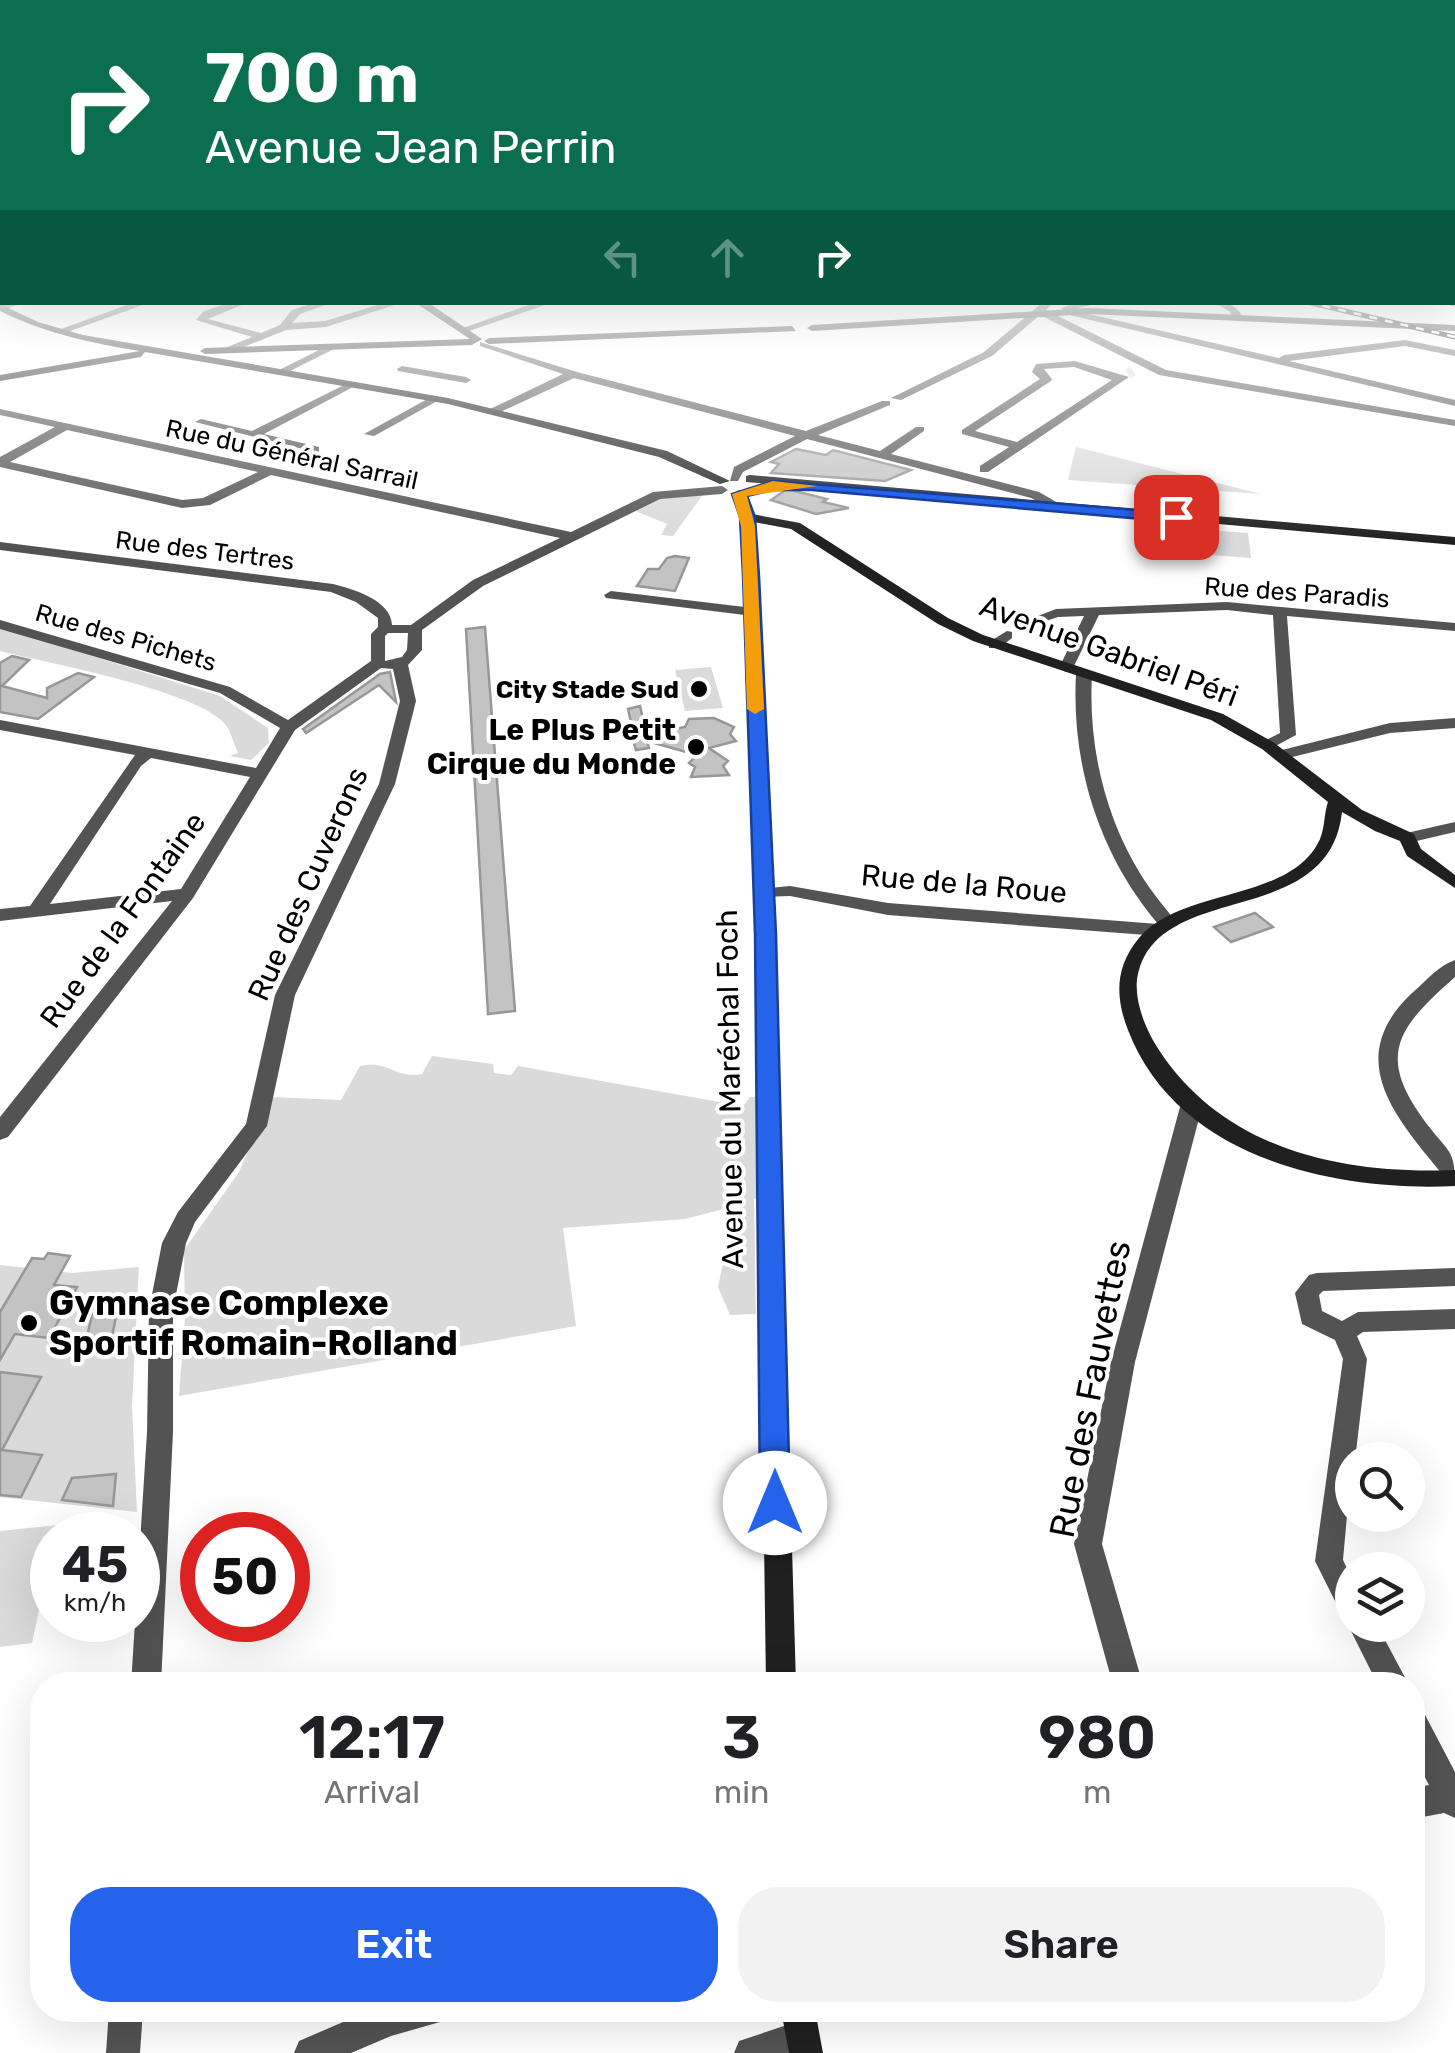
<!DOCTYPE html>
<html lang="en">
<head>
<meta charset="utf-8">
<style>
  body { margin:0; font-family:Rubik,sans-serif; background:#f2f2f2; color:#202124; height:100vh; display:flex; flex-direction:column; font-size:38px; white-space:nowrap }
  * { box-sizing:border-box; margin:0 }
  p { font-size:32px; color:#757577 }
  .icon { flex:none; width:55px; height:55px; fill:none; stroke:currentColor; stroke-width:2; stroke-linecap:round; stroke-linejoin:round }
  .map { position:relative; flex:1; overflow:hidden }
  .sheet { position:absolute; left:30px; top:1672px; width:1395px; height:350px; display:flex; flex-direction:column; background:#fff; border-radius:40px; box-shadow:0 10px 40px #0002 }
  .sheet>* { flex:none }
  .top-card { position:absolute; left:0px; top:0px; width:1455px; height:305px; box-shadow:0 10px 40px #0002; background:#0b6e4f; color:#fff; overflow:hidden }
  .buttons { position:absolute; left:1335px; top:1442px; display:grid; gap:20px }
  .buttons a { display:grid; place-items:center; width:90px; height:90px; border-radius:50%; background:#fff; box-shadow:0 10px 40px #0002; font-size:50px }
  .speed { position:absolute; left:30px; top:1512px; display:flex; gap:20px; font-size:50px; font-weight:700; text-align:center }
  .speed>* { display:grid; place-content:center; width:130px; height:130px; border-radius:50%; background:#fff; box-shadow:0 10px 40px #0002; line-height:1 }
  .speed small { font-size:25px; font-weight:400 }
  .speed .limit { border:15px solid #d22; background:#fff; color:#111 }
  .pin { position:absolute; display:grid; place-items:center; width:85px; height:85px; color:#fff; margin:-42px; border-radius:20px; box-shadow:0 5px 15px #0006 }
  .me { position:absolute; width:110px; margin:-55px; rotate:0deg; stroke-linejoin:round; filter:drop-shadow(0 0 8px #0008) }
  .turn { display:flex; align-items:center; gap:35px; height:210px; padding:0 40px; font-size:45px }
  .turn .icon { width:130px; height:130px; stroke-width:2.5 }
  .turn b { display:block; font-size:70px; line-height:85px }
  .lanes { display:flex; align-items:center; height:95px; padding:0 40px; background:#0003; justify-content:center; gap:50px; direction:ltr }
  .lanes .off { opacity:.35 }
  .eta { display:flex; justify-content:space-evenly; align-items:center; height:170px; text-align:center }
  .eta b { font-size:60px; font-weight:600; line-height:70px }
  .primary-button { display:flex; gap:20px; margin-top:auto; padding:20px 40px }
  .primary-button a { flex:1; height:115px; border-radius:40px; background:#2563eb; color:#fff; font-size:40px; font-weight:600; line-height:115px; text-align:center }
  .primary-button a+a { background:#f2f2f2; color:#202124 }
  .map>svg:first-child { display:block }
  .green { fill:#dadada }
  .building { fill:#c3c3c3; stroke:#979797; stroke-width:2.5 }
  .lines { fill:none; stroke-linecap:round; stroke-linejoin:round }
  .street-tunnel { stroke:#d9d9d9; stroke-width:10; stroke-dasharray:10 5; stroke-linecap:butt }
  .street { fill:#535353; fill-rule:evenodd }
  .secondary { fill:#202020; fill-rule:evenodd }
  .rail-casing { stroke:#000; stroke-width:5 }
  .rail { stroke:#fff; stroke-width:2.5; stroke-dasharray:8; stroke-linecap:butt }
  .route { fill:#2563eb; stroke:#184099; stroke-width:2.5 }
  .slow { fill:#f59e0b }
  .poi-dot { fill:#000; stroke:#fff; stroke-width:4 }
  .labels { text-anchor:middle; stroke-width:8; stroke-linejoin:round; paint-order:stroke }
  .far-street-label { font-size:25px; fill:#000; stroke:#fff }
  .far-poi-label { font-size:25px; font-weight:bold; fill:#000; stroke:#fff; text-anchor:end }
  .street-label { font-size:30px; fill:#000; stroke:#fff }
  .poi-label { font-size:30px; font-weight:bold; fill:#000; stroke:#fff; text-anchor:end }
  .near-poi-label { font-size:35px; font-weight:bold; fill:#000; stroke:#fff; text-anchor:start }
  .near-street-label { font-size:35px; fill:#000; stroke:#fff }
</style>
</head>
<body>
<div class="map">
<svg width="1455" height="2053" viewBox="0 0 1455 2053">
  <rect width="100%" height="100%" fill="#fff"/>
  <g class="green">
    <polygon points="1076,447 1261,494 1068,480"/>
    <polygon points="704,493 673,536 661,535 667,524 633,510 659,497"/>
    <polygon points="1172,527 1248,533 1251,558 1173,552"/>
    <path d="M0 627 220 696 268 728 269 743 251 760 230 756 238 753C234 745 231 731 225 724 196 690 47 663 0 651Z"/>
    <polygon points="711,667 723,708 685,711 675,670"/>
    <path d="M432 1056 493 1064 494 1073 511 1075 518 1066 725 1103 744 1105 750 1097H763L762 1197 754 1199 756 1314 730 1315 718 1287 735 1206 685 1219 563 1228 576 1326 179 1396 185 1318 184 1250 239 1172 272 1097 341 1100 360 1066C390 1060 394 1079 422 1074Z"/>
    <polygon points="0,1265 72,1273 139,1267 132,1406 137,1512 0,1497"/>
    <polygon points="57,1525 32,1643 0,1647 0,1531"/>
  </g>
  <g class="building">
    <polygon points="796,449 826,455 833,450 911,470 885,481 771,473 779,464 771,462"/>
    <polygon points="787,489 827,499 823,502 849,508 816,514 771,500"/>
    <polygon points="675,556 689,558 675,591 637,586 648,569 659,569 667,558"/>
    <polygon points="485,627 515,1011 488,1014 466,629"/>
    <polygon points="12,656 29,660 2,686 47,698 47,688 78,673 94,677 38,719 0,712 0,663"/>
    <polygon points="390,672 396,702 379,685 306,733 303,729 380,674"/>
    <polygon points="640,706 645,728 671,730 685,727 689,719 714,718 734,727 730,734 736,741 709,748 728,761 723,766 729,775 691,777 695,767 689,763 697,755 647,741 649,748 636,750 632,737 615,732 616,725 632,727 628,709"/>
    <polygon points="1255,913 1273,927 1231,942 1214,927"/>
    <polygon points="48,1253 70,1256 54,1285 77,1287 49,1338 15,1334 0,1360 0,1312 32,1258 44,1259"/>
    <polygon points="119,1302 110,1346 83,1355 94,1305"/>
    <polygon points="0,1372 41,1377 2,1450 42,1455 21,1497 0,1495"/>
    <polygon points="116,1474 113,1506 62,1500 72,1478"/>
  </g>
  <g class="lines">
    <polyline class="street-tunnel" points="1128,374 1133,371"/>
    <g class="street">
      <polygon points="1452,255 1455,255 1455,260 1452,259"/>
      <polygon points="1452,301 1455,307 1439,302 1452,302"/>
      <polygon points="9,302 26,302 0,311 0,305"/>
      <polygon points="135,302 151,302 62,334 53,332"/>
      <polygon points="232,302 249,302 208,319 261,333 280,325 292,310 317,302 334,302 300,314 292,323 325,321 387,302 404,302 326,327 286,330 229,353 224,350 225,348 252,337 196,320 204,311"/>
      <polygon points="537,302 554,302 469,331 460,329"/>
      <polygon points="1043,302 1052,304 1046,310 1166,370 1455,420 1455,426 1159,375 1040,315 992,356 901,400 891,398 984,352"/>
      <polygon points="1079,302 1102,302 1072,310 1279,358 1284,355 1405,340 1455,350 1455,356 1405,346 1289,361 1455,400 1455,406 1065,314 1061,308"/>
      <path d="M1212 302C1227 302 1235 304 1243 317L1234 319 1229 311Z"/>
      <polygon points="480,342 577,372 806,431 882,401 890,401 890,405 818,435 880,451 916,427 924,427 924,431 891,454 1039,492 1065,507 1055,510 1031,498 807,439 743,472 738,481 730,481 734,467 795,436 574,378 496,414 488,414 488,410 563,374 480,346"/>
      <polygon points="329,345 338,347 284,374 275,372"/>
      <path d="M1075 361 1129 377 988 472H980V466L1009 447 962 434V430L1040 379 1032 372 1036 364ZM1074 367 1112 380 1017 442 975 431 1051 381 1052 379 1044 369Z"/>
      <polygon points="402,366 466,377 471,380 466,383 398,371 397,369"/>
      <polygon points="348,383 357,385 264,434 319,447 319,453 195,422 201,419 252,431"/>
      <polygon points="431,397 441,399 374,436 364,434"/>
      <path d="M0 409 571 532 653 492 722 486 728 490 722 494 660 499 483 586 422 630V650L408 665 416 701 395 784 295 995 267 1126 195 1222 186 1243 173 1310V1432L161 1685H131L147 1432 149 1310 162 1243 178 1212 246 1124 275 995 379 784 400 701 393 669 381 668 295 730 193 898 8 1137 0 1140V1117L172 901 0 921V909L30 906 135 755 0 730V720L256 768 280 728 220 693 0 629V620L230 687 288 720 371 661V634L378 627V618L356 602 331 592 0 550V542L333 584C353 589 391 600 392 625H411L473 580 560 538 271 475 210 505 182 508 0 467V457L55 427 0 415ZM67 430 258 472 203 498 182 500 10 462ZM388 633H408L407 650 402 657 385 661V636ZM151 758 250 777 181 889 50 904 141 766Z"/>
      <polygon points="611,591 753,608 760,612 753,616 606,598 604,595"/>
      <polygon points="1227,602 1455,623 1455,631 1287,616 1296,735 1268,750 1262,748 1262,742 1280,733 1273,615 1227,610 1099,615 1073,668 1066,672 1059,668 1084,616 1058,617 1019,630 1012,626 1056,609"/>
      <polygon points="1007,631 1012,632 1012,638 999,648 989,648 989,642"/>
      <path d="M1084 669 1092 674C1088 744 1104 815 1141 875 1152 893 1166 908 1178 925L1159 936 888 915 790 896 758 897 755 893 758 889 790 886 888 903 1158 924C1099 854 1071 765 1076 674Z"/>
      <polygon points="1455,718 1455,728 1390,733 1284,759 1276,754 1278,751 1390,723"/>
      <polygon points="1455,822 1455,832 1408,843 1399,838 1402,834"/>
      <path d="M1455 960V977C1395 1030 1375 1057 1430 1128 1448 1151 1455 1151 1455 1182L1447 1180C1399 1121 1340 1061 1412 993 1425 982 1439 965 1455 960Z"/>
      <polygon points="1191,1100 1198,1102 1202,1107 1135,1362 1102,1544 1143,1685 1113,1685 1074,1544 1111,1362 1180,1107 1184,1102"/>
      <polygon points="1455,1268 1455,1286 1323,1291 1319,1295 1322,1311 1342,1321 1358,1312 1455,1309 1455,1329 1363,1332 1357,1336 1367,1359 1355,1460 1352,1460 1343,1560 1352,1579 1352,1625 1377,1625 1409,1685 1378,1685 1348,1625 1351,1619 1342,1615 1315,1561 1343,1359 1335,1340 1302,1324 1295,1293 1309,1275 1317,1273"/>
      <polygon points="1412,1706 1423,1711 1455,1772 1455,1818 1444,1813 1412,1819 1412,1788 1429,1785 1412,1753"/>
      <polygon points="109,2010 143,2010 140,2053 106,2053"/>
      <polygon points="371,2010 445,2010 440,2022 391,2036 351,2053 294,2053 299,2041"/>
      <polygon points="802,2020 814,2025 819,2037 814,2049 805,2053 734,2053 739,2041"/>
    </g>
    <g class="secondary">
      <polygon points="414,302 427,302 482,339 472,345 205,354 200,351 205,348 470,339"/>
      <path d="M0 304 38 322 83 335 448 398 667 451 730 481 720 484 659 457 448 404 145 352 141 357 0 381V375L140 351C90 343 45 333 0 311Z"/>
      <polygon points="1089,308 1455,325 1455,331 1089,314 812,331 807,328 812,325"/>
      <polygon points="792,326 796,331 489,344 484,341 489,338"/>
      <polygon points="750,475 1455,537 1455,545 746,482 746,476"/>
      <path d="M739 490 745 494 752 514 800 523 948 618 983 635 1223 714 1273 742 1362 810 1414 834 1421 849 1455 875V888L1407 856 1400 841 1375 831 1342 812C1329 929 1165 880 1139 970 1131 995 1145 1029 1159 1050 1224 1150 1343 1175 1455 1170V1186C1334 1192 1177 1158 1128 1030 1115 997 1115 967 1139 938 1182 887 1292 902 1320 839 1325 827 1324 813 1328 802L1262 749 1211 720 973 641 938 624 791 529 754 522 773 893 796 1685H766L755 893 744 576 741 517 733 494Z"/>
      <polygon points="781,2010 815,2010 823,2053 789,2053"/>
    </g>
    <g class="rail-casing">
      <polyline id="rail" points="1307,302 1455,337"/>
    </g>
    <use href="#rail" class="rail"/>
  </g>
  <linearGradient id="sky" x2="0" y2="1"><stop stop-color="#8baccc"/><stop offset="0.47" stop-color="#fff"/><stop offset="1" stop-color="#fff" stop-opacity="0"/></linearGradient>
  <rect width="1455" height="542" fill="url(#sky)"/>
  <polygon class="route" points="773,481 1176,513 1184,517 1176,522 812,490 773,490 747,496 755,517 759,576 776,934 790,1503 785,1513 775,1517 764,1513 760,1503 755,934 743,576 740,517 732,494"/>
  <polygon class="slow" points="773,481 817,486 747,496 755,526 764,709 755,714 747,709 741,526 732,494"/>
  <g class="poi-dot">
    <circle cx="699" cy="689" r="10"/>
    <circle cx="696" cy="747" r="10"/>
    <circle cx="29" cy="1323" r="10"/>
  </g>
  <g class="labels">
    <g class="far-street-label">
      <text transform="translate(292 454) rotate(12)" y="9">Rue du Général Sarrail</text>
      <text transform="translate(205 550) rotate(7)" y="9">Rue des Tertres</text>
      <text transform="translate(1297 592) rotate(4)" y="9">Rue des Paradis</text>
      <text transform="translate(126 637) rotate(16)" y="9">Rue des Pichets</text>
    </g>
    <g class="far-poi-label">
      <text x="679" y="698">City Stade Sud</text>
    </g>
    <g class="street-label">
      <text transform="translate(1109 651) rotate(20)" y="10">Avenue Gabriel Péri</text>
      <text transform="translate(308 884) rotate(-66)" y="10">Rue des Cuverons</text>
      <text transform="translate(964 884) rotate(5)" y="10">Rue de la Roue</text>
      <text transform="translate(123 920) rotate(-54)" y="10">Rue de la Fontaine</text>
      <text transform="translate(730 1089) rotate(-91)" y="10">Avenue du Maréchal Foch</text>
    </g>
    <g class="poi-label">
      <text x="676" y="740">Le Plus Petit<tspan x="676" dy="34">Cirque du Monde</tspan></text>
    </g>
    <g class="near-poi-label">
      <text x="49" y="1315">Gymnase Complexe<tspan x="49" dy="40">Sportif Romain-Rolland</tspan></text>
    </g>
    <g class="near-street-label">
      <text transform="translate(1090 1389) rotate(-79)" y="12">Rue des Fauvettes</text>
    </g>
  </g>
</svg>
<div class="buttons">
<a><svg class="icon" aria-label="search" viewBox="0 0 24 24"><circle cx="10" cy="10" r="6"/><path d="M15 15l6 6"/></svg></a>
<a><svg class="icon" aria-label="layers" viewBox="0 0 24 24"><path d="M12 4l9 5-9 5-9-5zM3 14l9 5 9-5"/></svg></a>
</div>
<div class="speed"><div>45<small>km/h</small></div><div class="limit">50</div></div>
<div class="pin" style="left:1176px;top:517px;background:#d93025"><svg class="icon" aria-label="arrive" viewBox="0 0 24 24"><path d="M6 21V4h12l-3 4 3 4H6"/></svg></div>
<svg class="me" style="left:775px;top:1503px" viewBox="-20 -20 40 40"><circle r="19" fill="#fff"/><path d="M0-13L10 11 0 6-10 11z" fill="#2563eb"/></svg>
<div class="top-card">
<div class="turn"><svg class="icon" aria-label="right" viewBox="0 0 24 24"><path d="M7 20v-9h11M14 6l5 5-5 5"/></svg><div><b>700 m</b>Avenue Jean Perrin</div></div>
<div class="lanes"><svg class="icon off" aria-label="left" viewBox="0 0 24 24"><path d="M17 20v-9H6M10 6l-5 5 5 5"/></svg><svg class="icon off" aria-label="ahead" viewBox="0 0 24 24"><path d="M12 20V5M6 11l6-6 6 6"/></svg><svg class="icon" aria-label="right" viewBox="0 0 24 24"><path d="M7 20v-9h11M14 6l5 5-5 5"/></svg></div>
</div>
<section class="sheet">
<div class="eta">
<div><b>12:17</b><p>Arrival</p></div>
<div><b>3</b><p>min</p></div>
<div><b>980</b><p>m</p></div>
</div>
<div class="primary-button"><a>Exit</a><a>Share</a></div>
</section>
</div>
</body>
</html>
